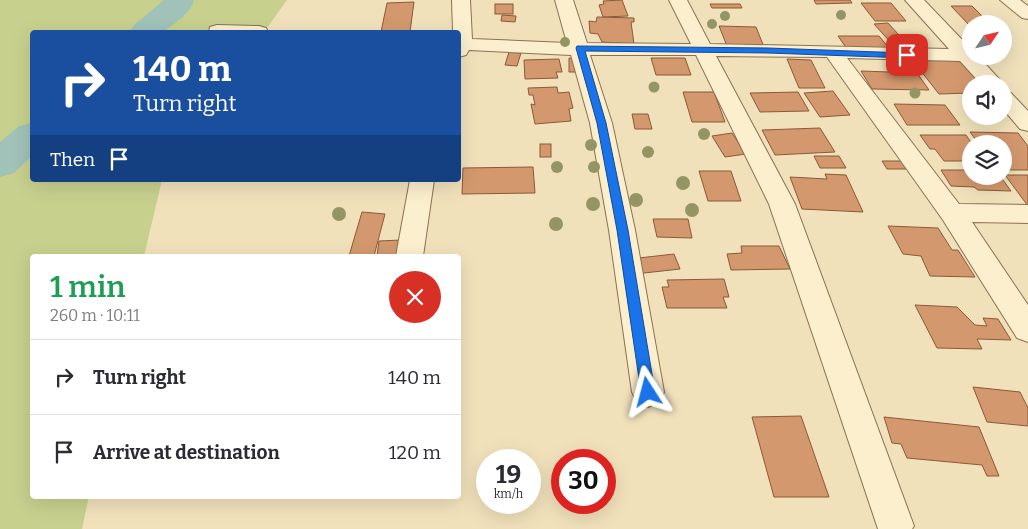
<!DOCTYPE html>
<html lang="en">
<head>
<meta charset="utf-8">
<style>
  body { margin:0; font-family:Bitter,serif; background:#f7f7f7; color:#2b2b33; height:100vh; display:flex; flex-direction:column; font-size:19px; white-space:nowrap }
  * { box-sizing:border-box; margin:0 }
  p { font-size:16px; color:#7c7c81 }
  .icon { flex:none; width:28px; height:28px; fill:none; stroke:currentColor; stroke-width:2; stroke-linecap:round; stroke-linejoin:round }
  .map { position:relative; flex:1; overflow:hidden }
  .sheet { position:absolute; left:30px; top:254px; width:431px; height:245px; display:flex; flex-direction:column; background:#fff; border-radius:5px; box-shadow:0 5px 20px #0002 }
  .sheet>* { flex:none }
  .guide { position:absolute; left:30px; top:30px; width:431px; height:152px; border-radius:5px; box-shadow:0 5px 20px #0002; background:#1a4fa0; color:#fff; overflow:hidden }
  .needle { width:32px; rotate:55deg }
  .tools { position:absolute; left:962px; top:15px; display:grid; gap:10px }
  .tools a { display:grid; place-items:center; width:50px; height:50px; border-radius:50%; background:#fff; box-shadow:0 5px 20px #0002; font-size:25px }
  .speed { position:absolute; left:476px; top:449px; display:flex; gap:10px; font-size:25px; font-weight:700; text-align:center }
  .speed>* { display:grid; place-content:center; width:65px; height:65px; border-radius:50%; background:#fff; box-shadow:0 5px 20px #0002; line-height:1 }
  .speed small { font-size:12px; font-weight:400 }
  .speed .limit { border:8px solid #d22; background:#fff; color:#111 }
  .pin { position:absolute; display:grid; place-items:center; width:42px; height:42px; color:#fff; margin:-21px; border-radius:10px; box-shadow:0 2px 8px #0006 }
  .me { position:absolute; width:55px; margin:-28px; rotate:351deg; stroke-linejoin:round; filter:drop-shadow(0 0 4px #0008) }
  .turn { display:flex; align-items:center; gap:18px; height:105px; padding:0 20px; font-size:22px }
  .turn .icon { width:65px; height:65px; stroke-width:2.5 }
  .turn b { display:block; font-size:35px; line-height:42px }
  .then { display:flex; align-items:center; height:48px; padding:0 20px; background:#0003; gap:10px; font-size:19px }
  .round { display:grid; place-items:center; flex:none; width:52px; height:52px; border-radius:26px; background:#f7f7f7 }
  .summary { display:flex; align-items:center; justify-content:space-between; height:85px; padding:0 20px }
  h1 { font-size:30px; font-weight:600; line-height:38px; color:#1e9e55 }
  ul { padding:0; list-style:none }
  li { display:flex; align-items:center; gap:15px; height:75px; padding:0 20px; border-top:1px solid #e1e1e2 }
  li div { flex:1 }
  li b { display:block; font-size:19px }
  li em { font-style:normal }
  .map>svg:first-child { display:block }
  .green { fill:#c8d08e }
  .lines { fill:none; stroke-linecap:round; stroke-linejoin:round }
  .river { fill:#a0c2b8; fill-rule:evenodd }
  .building { fill:#d3986d; stroke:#8b5937 }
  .street-casing { stroke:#8a7153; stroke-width:2 }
  .street { fill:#fcefce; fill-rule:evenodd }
  .tree { fill:#949565 }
  .route { fill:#1a73e8; stroke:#114b97 }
</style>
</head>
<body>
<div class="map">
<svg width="1028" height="529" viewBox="0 0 1028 529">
  <rect width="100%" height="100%" fill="#f1e1bb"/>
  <polygon class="green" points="0,0 287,0 264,32 32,32 32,180 162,180 144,256 32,256 32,496 89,496 82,529 0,529"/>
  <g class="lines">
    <g class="river">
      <path d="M164 0H194C192 13 173 24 163 32H130L134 25Z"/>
      <polygon points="32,123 32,156 14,173 0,177 0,142 19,126"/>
    </g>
  </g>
  <g class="building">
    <polygon points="622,0 628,16 603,17 599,5 604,4 603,1"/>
    <polygon points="814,0 850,0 852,3 816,4"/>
    <polygon points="414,2 410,32 381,32 387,3"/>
    <polygon points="861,3 891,3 906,21 875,21"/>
    <rect x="495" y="4" width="18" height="10"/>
    <polygon points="710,4 740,4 742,8 712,8"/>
    <polygon points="951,6 972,6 990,24 971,24 971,27"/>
    <polygon points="502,15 516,16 515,22 501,21"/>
    <polygon points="597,17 634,18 634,22 631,22 634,44 602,42 598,34 590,33 589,21 596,22"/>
    <polygon points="888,23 908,45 893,45 874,24"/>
    <polygon points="719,26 756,27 764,47 727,46"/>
    <polygon points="838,36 879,36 889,48 847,49"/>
    <polygon points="509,52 521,53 517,66 505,65"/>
    <polygon points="569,58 579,59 581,72 569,72"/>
    <polygon points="651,58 685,58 691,75 656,75"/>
    <polygon points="559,59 562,72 556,72 558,78 525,79 524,60"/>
    <polygon points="787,59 811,60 825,88 799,88"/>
    <polygon points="960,60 981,84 971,84 971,93 939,94 913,61"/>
    <polygon points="861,71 917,73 929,90 872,89"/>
    <polygon points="557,87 558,93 569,92 573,108 569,109 571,121 535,124 531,104 535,105 533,95 529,95 528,88"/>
    <polygon points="833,91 850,115 820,117 804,93"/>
    <polygon points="683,92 714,92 725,122 692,122"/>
    <polygon points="798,92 809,111 760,112 750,93"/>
    <polygon points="894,104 945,105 960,125 907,125"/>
    <polygon points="632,114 648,114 652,129 635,129"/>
    <polygon points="820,128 835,152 775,155 762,130"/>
    <polygon points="970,132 1018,133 1028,146 1028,170 1004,170 1004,144 979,144"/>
    <polygon points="732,133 746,154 725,157 712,136"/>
    <polygon points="920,135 966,135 972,144 971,161 944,161 935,149 930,149"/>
    <rect x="540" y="144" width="11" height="13"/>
    <polygon points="814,156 839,156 846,168 820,168"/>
    <polygon points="882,161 904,161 909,169 887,169"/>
    <polygon points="533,167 535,193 462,194 463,168"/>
    <polygon points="941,170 971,170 971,176 1000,176 1011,191 978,190 974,187 951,186"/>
    <polygon points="699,171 731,171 741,201 708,201"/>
    <polygon points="825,174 846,175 863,212 802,209 790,177 827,179"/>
    <polygon points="1005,175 1028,175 1028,206"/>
    <polygon points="362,212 385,214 374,256 349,256"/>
    <polygon points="653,219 688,219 692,238 657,237"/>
    <polygon points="888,226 938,228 952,250 958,250 975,277 930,276 921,256 903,254"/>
    <polygon points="401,240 399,256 377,256 379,241"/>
    <polygon points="741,246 779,246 790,269 731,270 727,254 742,253"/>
    <polygon points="674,254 680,269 635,274 630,259"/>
    <polygon points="724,279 729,297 723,297 727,308 667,308 662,287 669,287 667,280"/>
    <polygon points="915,305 957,307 975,325 987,326 983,318 998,319 1011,340 977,339 982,349 937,348"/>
    <polygon points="973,387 1020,392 1028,408 1028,426 987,422"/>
    <polygon points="801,416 829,497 774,497 752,417"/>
    <polygon points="884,417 979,427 999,476 987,476 982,465 907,458 901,444 892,443"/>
  </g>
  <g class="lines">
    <g class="street-casing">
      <g id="street">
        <polygon points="452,0 470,0 472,39 567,43 555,0 573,0 587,43 691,44 669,0 687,0 710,44 949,49 905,0 924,0 971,49 971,56 978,56 1000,80 1003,84 981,84 960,61 847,58 959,204 1028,205 1028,223 972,222 1028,305 1028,342 1017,338 943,220 827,57 716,56 795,204 914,526 912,529 878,529 769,204 696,55 590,55 612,123 635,230 664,392 659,402 648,407 637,402 632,392 609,230 590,123 571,55 469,50 466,55 459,57 459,32 453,32"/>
        <polygon points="1000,0 1020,0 1028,6 1028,19 1022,18"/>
        <polygon points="217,25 259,26 266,28 268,32 209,32 210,27"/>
        <polygon points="1004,91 1011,93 1028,111 1028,131 1020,129 1004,110"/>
        <polygon points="410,180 434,180 423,256 396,256"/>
      </g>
    </g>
    <use href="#street" class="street"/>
  </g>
  <g class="tree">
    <circle cx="841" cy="15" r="5"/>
    <circle cx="725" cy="16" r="5"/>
    <circle cx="712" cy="24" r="5"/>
    <circle cx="565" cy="42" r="5"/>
    <circle cx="654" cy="87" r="5.5"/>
    <circle cx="915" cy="93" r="5.5"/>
    <circle cx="704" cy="134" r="6"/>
    <circle cx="591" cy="145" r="6"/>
    <circle cx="648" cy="152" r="6"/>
    <circle cx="557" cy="167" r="6"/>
    <circle cx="594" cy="167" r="6"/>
    <circle cx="683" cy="183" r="7"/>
    <circle cx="636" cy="200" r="7"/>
    <circle cx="593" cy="204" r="7"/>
    <circle cx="692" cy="210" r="7"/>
    <circle cx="339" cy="214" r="7"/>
    <circle cx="556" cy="224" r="7"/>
  </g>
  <polygon class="route" points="577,46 768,48 907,53 911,55 907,58 768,53 585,51 606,123 628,230 655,392 653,396 648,398 643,396 641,392 617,230 597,123 576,48"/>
</svg>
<div class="tools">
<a><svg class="needle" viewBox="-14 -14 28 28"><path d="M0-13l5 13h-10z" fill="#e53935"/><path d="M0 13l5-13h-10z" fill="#7c7c81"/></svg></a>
<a><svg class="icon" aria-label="sound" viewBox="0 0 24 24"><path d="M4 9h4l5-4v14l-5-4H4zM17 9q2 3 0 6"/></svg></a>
<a><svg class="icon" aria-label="layers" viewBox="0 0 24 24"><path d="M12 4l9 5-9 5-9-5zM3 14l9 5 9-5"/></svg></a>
</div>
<div class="speed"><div>19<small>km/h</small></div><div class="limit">30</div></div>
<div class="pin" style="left:907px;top:55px;background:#d93025"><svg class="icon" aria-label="arrive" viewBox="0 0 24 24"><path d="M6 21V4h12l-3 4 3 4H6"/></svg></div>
<svg class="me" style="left:648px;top:392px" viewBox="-20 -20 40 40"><path d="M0-17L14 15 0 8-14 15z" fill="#1a73e8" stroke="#fff" stroke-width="4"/></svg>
<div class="guide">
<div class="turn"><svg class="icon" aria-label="right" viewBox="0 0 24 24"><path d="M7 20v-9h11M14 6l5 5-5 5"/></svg><div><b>140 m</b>Turn right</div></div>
<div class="then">Then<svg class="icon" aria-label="arrive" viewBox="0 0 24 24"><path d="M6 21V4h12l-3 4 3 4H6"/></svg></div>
</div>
<section class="sheet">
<div class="summary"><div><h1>1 min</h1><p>260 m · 10:11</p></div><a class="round" style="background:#d93025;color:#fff"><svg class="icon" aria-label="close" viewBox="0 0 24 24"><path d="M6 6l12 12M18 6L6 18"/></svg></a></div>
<ul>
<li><svg class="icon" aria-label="right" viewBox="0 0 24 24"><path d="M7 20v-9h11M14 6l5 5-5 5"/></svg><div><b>Turn right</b></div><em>140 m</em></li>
<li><svg class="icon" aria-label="arrive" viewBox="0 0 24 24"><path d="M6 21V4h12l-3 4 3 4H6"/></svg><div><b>Arrive at destination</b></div><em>120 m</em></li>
</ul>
</section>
</div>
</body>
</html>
